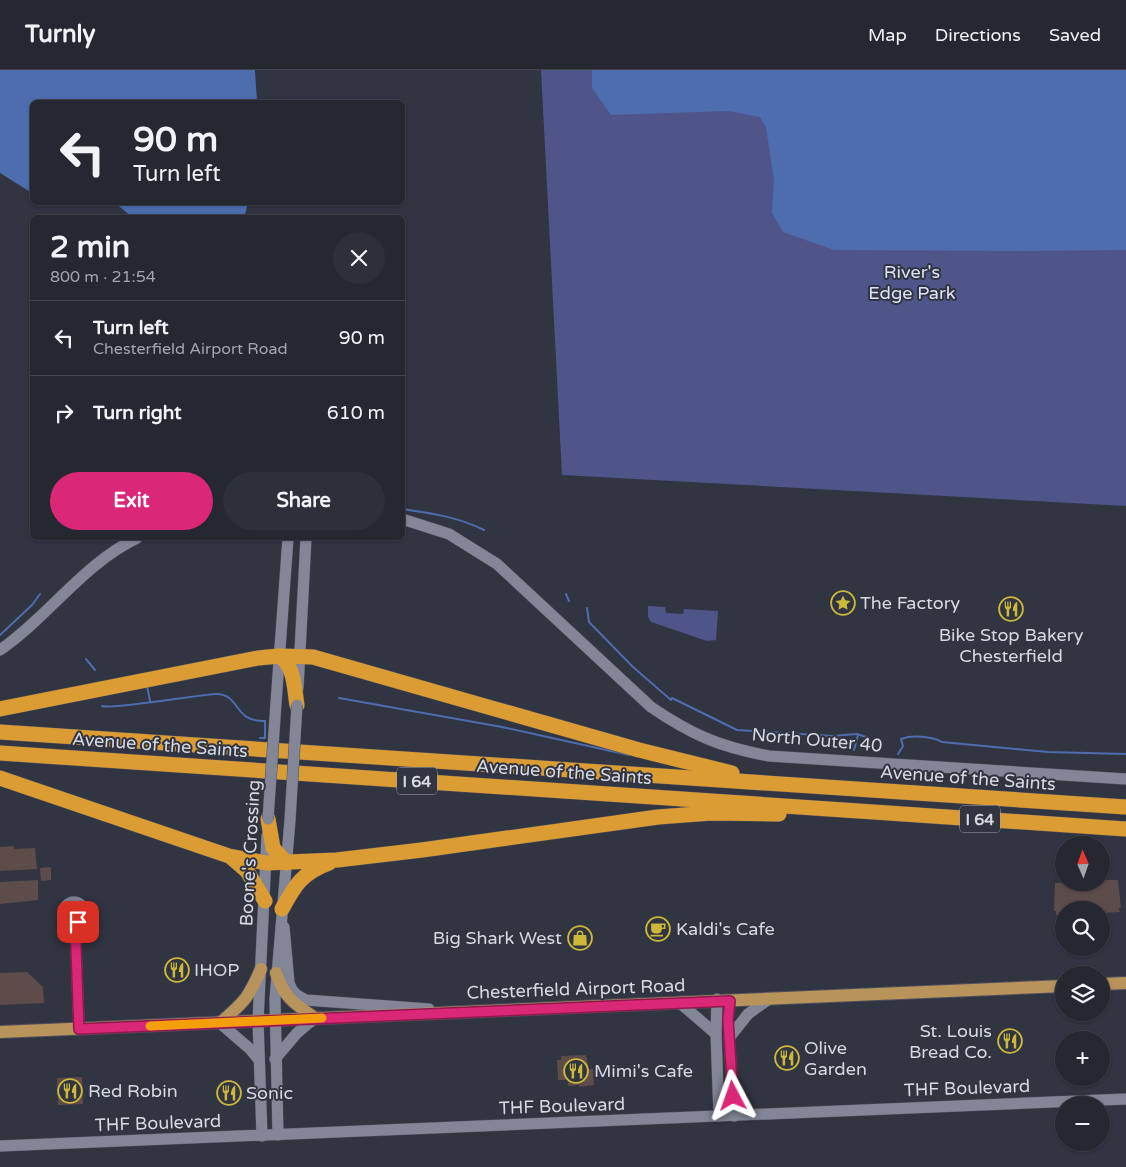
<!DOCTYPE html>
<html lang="en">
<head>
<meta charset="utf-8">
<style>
  body { margin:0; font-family:"Varela Round",sans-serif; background:#2d2f39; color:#f1f3f6; height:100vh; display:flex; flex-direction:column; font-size:19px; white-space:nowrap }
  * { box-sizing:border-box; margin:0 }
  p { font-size:16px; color:#a3a5ab }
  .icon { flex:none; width:28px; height:28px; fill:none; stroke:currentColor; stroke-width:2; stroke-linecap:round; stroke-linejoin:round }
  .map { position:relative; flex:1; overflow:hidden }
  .panel { position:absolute; left:30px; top:145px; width:375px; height:325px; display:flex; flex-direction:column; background:#252731; border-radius:8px; box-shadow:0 1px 4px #0004,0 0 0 1px #42444d }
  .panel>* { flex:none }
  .banner { position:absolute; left:30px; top:30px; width:375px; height:105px; border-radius:8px; box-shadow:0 1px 4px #0004,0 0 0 1px #42444d; background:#252731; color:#f1f3f6; overflow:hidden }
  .needle { width:32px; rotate:358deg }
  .controls { position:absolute; left:1055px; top:766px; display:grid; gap:10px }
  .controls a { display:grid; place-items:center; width:55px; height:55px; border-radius:50%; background:#252731; box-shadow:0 1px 4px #0004,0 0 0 1px #42444d; font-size:25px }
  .pin { position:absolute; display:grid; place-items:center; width:42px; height:42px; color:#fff; margin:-21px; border-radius:10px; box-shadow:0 2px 8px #0006 }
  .me { position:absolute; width:55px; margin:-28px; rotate:356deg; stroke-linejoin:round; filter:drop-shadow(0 0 4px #0008) }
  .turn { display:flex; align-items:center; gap:18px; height:105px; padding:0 20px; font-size:22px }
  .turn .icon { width:65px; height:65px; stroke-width:2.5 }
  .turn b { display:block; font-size:35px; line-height:42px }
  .round { display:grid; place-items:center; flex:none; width:52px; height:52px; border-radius:26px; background:#2d2f39 }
  .headline { display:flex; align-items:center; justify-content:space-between; height:85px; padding:0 20px }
  h1 { font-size:30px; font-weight:700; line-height:38px }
  .button { display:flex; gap:10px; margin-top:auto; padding:10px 20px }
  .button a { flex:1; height:58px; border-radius:30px; background:#db2777; color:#fff; font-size:20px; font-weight:700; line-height:58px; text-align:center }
  .button a+a { background:#2d2f39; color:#f1f3f6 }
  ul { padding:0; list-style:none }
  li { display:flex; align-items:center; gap:15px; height:75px; padding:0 20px; border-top:1px solid #42444d }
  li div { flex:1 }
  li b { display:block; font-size:19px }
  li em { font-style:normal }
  header { display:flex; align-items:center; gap:30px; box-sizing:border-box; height:70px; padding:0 25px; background:#252731; border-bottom:1px solid #42444d }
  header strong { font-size:24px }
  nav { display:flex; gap:28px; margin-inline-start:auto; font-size:18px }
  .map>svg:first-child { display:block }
  .green { fill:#4f5589 }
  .water { fill:#4d6dae }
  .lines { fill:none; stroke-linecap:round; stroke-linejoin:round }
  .stream { stroke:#4d6dae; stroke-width:2 }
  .building { fill:#5e4c4a }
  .minor-casing { stroke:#4e505c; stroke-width:12 }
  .major-casing { stroke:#4e505c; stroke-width:14 }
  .highway-casing { stroke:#4e505c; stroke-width:16 }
  .minor { stroke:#838696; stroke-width:11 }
  .major { stroke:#b8935b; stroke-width:12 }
  .highway { stroke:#db9c33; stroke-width:15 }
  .minor-bridge-casing { stroke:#4e505c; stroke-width:12; stroke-linecap:butt }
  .minor-bridge { stroke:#838696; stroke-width:11 }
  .route-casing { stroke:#8e194d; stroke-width:12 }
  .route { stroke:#db2777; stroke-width:9 }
  .slow { stroke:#f59e0b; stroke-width:9 }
  .labels { text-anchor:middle; stroke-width:4; stroke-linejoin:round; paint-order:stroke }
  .shield { fill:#313441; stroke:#a4a7b1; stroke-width:1 }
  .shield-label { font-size:16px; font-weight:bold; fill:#d6d8e1 }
  .park-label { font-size:18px; fill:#dee2f6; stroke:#313441 }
  .poi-label { font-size:18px; fill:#d6d8e1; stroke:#313441; text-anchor:start }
  .street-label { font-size:18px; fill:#d6d8e1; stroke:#313441 }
</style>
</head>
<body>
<header>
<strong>Turnly</strong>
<nav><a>Map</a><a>Directions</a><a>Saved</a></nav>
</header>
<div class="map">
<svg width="1126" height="1097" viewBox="0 0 1126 1097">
  <rect width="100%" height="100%" fill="#313441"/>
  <g class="green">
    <polygon points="541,0 1126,0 1126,436 562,405"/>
    <polygon points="648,536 665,537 666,543 683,544 684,539 718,541 716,570 707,571 651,552 648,547"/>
  </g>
  <g class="water">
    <polygon points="0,0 255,0 257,32 32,32 32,123 0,103"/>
    <polygon points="592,0 1126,0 1126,180 1025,181 834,180 783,162 772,143 774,111 766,57 760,47 728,41 611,45 592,18"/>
    <polygon points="115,133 114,133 248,133 244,148 132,147"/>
  </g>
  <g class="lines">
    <g class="stream">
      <path d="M402 439C431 443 458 447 484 460"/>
      <polyline points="566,524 569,531"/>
      <polyline points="587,538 589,552 633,597 671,630 672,628 737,660 832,666 857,664 866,667"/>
      <polyline points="0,565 32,535 40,524"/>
      <polyline points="86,589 95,600"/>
      <polyline points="147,616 150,631"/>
      <polyline points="339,628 502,657 629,685"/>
      <path d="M102 636C111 640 196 625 215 624 241 623 232 652 265 651V668H260"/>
      <polyline points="854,680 858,665"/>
      <path d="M898 684 903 676 901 669C912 665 932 666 942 672L1048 682 1126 684"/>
    </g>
  </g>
  <g class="building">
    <polygon points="14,776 14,779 35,778 37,799 0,801 0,777"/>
    <polygon points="51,797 51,810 41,811 40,798"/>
    <polygon points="38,810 38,830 0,834 0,812"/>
    <polygon points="1101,810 1118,810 1121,838 1119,838 1120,842 1101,843 1101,840 1064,840 1064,845 1056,845 1056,841 1054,841 1055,813 1101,812"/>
    <polygon points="27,902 43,917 44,933 0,935 0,903"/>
    <polygon points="586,985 589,999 593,999 594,1015 579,1017 579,1015 568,1016 568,1010 558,1010 557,990 561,990 561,986"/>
    <polygon points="82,1007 83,1034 58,1035 57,1008"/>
    <polygon points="224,1010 232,1010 233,1030 225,1031"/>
  </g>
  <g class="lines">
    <g class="minor-casing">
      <g id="minor">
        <path d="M402 449 449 464 497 494 651 637C692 665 720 677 769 686L1126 709"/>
        <path d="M0 580C48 547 83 494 137 468"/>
        <polyline points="298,618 306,468"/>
        <polyline points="276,633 288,468"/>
        <circle cx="74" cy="842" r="10"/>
        <polyline points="75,852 79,959"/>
        <path d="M284 857 289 913C292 922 297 926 306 930L429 939"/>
        <polyline points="717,929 716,964 719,1046"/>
        <polyline points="730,931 728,949 734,1046"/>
        <polyline points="680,933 716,964"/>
        <polyline points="220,953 250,979 259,990"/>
        <polyline points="729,968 748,944 769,929"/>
        <polyline points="275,989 297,963 315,948"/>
        <polyline points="278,1065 275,929 290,750"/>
        <polyline points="262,1066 258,951 267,766"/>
        <polyline points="0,1076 1126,1029"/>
      </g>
    </g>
    <g class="major-casing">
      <g id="major">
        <path d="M276 903C285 929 294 933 315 948"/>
        <polyline points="1101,914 1126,913"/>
        <path d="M220 953C244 932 248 929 261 899"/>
        <polyline points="0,962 1064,916"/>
      </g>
    </g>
    <g class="highway-casing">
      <g id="highway">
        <path d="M279 586C295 596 294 618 297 635"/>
        <polyline points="0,639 258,588 279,586 313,587 639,680 732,703"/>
        <polyline points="0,662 1126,737"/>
        <polyline points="0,683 1126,759"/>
        <polyline points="0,708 229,786 266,793 337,790 422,780 658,747 711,743 779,744"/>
        <polyline points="268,749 273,778 287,793"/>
        <polyline points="232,788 247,801 265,831"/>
        <path d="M282 839C295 815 302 803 329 793"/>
      </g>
    </g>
    <use href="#minor" class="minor"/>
    <use href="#major" class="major"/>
    <use href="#highway" class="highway"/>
    <g class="minor-bridge-casing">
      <g id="minor-bridge">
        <polyline points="268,749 276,633"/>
        <polyline points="290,750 297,635"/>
      </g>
    </g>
    <use href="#minor-bridge" class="minor-bridge"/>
  </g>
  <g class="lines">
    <g class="route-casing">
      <polyline id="route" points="78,852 75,852 79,959 730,931 728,949 733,1026"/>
    </g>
    <use href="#route" class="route"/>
    <polyline class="slow" points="150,956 322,948"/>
  </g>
  <defs>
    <g id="sight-ring" transform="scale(1.25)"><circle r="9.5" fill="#313441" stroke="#ccb939" stroke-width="1.5"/><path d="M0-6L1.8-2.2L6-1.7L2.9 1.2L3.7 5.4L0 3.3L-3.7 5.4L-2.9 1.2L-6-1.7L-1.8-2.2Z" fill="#ccb939"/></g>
    <g id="restaurant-ring" transform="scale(1.25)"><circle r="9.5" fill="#313441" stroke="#ccb939" stroke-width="1.5"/><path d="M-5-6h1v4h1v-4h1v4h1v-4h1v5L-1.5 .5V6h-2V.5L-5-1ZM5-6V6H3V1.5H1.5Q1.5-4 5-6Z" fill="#ccb939"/></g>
    <g id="cafe-ring" transform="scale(1.25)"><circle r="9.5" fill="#313441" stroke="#ccb939" stroke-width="1.5"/><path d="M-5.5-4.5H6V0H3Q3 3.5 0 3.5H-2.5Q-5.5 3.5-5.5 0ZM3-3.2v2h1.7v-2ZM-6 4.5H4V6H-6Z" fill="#ccb939"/></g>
    <g id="shop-ring" transform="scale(1.25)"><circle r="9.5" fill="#313441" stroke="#ccb939" stroke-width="1.5"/><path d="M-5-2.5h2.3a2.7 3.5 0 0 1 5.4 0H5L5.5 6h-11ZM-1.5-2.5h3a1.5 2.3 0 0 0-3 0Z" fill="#ccb939"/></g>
  </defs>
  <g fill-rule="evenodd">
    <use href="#sight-ring" x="843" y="533"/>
    <use href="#restaurant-ring" x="1011" y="539"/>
    <use href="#cafe-ring" x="658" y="859"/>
    <use href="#shop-ring" x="580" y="868"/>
    <use href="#restaurant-ring" x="177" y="900"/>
    <use href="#restaurant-ring" x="1010" y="971"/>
    <use href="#restaurant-ring" x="787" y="988"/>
    <use href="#restaurant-ring" x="576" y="1001"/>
    <use href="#restaurant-ring" x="70" y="1021"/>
    <use href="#restaurant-ring" x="229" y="1023"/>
  </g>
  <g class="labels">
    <g class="shield">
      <rect x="397" y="697.5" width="40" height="27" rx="4"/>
      <rect x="960" y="735.5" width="40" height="27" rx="4"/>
    </g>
    <g class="shield-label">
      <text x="417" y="717">I 64</text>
      <text x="980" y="755">I 64</text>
    </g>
    <g class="park-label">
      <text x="912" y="208">River's<tspan x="912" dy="21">Edge Park</tspan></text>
    </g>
    <g class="poi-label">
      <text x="860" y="539">The Factory</text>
      <text x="1011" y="571" text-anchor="middle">Bike Stop Bakery<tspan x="1011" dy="21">Chesterfield</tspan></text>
      <text x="676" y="865">Kaldi's Cafe</text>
      <text x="562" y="874" text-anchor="end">Big Shark West</text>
      <text x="194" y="906">IHOP</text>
      <text x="992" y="967" text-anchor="end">St. Louis<tspan x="992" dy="21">Bread Co.</tspan></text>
      <text x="804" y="984">Olive<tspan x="804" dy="21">Garden</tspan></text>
      <text x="594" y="1007">Mimi's Cafe</text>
      <text x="88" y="1027">Red Robin</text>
      <text x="246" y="1029">Sonic</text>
    </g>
    <g class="street-label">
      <text transform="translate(817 670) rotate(5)" y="6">North Outer 40</text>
      <text transform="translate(160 675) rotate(4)" y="6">Avenue of the Saints</text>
      <text transform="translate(564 702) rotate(4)" y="6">Avenue of the Saints</text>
      <text transform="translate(968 708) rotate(4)" y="6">Avenue of the Saints</text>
      <text transform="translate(250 783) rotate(-87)" y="6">Boone's Crossing</text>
      <text transform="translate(576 919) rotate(-2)" y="6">Chesterfield Airport Road</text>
      <text transform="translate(967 1018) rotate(-2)" y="6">THF Boulevard</text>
      <text transform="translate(562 1036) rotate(-2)" y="6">THF Boulevard</text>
      <text transform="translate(158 1053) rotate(-2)" y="6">THF Boulevard</text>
    </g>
  </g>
</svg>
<div class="controls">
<a><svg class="needle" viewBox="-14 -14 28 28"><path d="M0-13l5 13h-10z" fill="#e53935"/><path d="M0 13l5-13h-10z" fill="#a3a5ab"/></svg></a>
<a><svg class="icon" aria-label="search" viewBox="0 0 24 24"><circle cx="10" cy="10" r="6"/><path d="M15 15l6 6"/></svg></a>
<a><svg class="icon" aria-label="layers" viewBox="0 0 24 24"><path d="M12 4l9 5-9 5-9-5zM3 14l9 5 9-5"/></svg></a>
<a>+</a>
<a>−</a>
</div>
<div class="pin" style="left:78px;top:852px;background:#d93025"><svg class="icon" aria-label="arrive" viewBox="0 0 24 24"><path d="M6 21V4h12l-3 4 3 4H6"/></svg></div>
<svg class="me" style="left:733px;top:1026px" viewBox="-20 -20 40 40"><path d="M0-17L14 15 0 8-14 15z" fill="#db2777" stroke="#fff" stroke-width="4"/></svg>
<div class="banner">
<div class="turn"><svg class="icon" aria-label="left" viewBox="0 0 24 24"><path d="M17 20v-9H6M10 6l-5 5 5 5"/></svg><div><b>90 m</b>Turn left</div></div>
</div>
<section class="panel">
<div class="headline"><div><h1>2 min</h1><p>800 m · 21:54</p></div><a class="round"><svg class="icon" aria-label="close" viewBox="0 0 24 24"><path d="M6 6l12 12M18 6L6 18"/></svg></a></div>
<ul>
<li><svg class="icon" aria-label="left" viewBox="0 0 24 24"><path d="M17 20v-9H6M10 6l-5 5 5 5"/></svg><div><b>Turn left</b><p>Chesterfield Airport Road</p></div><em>90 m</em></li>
<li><svg class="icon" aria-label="right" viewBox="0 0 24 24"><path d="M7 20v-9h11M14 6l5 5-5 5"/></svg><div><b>Turn right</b></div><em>610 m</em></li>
</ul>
<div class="button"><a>Exit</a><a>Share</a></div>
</section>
</div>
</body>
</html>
